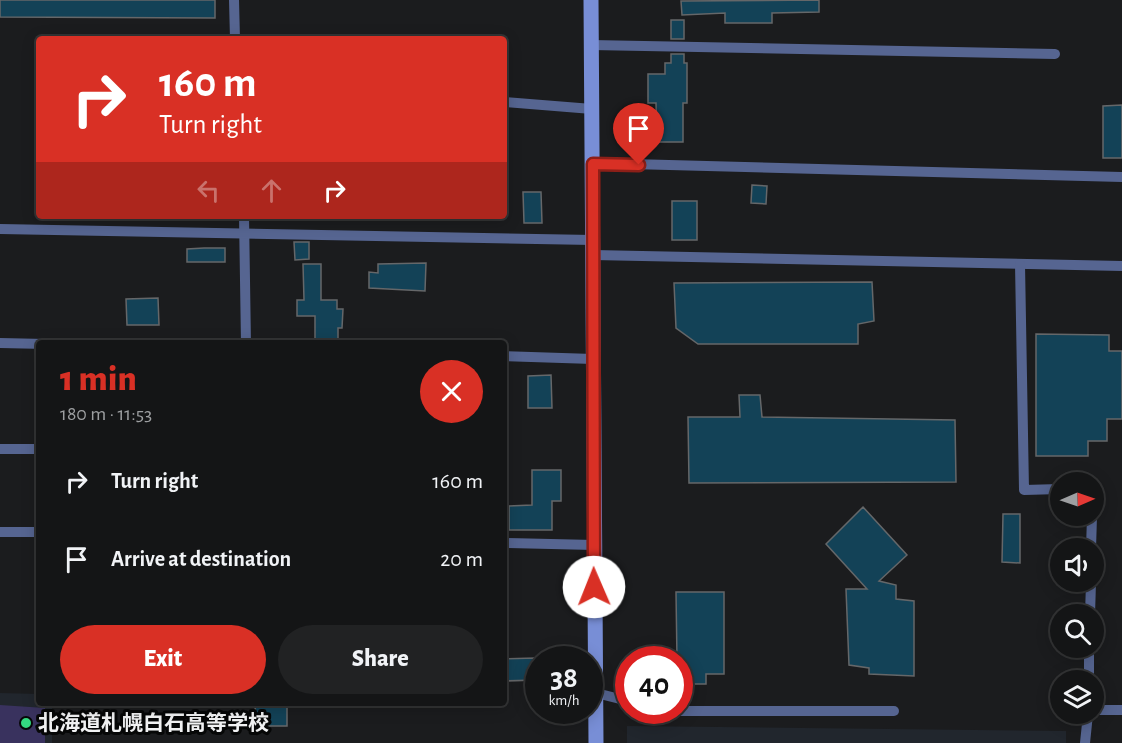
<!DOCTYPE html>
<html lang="en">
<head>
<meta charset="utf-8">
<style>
  body { margin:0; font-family:"Alegreya Sans","Noto Sans JP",sans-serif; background:#212223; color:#f1f3f6; height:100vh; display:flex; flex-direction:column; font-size:22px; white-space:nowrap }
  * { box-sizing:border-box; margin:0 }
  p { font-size:20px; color:#9d9fa1 }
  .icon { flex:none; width:33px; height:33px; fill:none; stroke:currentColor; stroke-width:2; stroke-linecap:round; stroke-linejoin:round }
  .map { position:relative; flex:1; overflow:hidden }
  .panel { position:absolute; left:36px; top:340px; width:471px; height:366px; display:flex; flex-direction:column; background:#141516; border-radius:6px; box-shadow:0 3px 15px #0003,0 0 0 2px #333435 }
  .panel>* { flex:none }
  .top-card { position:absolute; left:36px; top:36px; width:471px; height:183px; border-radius:6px; box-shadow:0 3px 15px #0003,0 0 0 2px #333435; background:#d93025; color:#fff; overflow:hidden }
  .needle { width:39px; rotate:88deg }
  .tools { position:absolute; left:1050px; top:472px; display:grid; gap:12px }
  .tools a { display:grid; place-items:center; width:54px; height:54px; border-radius:50%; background:#141516; box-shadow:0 3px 15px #0003,0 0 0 2px #333435; font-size:30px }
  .speed { position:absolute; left:525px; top:646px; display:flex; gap:12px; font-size:30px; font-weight:700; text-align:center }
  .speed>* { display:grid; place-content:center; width:78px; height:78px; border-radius:50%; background:#141516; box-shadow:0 3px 15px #0003,0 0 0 2px #333435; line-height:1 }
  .speed small { font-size:15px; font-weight:400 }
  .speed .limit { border:9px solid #d22; background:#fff; color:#111 }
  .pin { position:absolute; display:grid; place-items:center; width:51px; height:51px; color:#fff; margin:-62px -26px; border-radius:50% 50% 50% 0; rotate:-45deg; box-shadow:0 0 6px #0007 }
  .pin .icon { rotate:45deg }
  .me { position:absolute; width:66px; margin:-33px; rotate:359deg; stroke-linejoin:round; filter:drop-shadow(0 0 4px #0008) }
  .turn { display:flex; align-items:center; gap:21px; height:126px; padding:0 24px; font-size:27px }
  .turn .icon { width:78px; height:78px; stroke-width:2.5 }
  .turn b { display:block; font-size:42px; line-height:51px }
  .lanes { display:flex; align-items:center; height:57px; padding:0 24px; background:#0003; justify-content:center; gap:30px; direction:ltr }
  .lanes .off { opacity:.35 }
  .round { display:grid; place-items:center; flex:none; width:63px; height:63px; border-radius:32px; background:#212223 }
  .summary { display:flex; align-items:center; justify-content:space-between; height:102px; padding:0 24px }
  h1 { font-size:36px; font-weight:800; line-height:45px; color:#d93025 }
  .button { display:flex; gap:12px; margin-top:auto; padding:12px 24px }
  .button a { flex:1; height:69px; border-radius:36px; background:#d93025; color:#fff; font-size:24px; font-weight:800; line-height:69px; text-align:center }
  .button a+a { background:#212223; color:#f1f3f6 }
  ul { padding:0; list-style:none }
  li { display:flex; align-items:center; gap:18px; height:78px; padding:0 24px }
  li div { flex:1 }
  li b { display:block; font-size:22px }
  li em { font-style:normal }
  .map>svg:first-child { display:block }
  .built { fill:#21262d }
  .green { fill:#39325e }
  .building { fill:#134257; stroke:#656769; stroke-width:1.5 }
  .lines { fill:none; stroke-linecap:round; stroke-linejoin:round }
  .lane { stroke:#566591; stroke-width:10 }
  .secondary { stroke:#788ed6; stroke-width:15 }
  .route-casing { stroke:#8d1f18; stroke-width:15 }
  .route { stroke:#d93025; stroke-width:10 }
  .poi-dot { fill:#34d881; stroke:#060707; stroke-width:2 }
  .labels { text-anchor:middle; stroke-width:6; stroke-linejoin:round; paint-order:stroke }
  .poi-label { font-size:21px; font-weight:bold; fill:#f1f2f3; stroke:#060707; text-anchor:start }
</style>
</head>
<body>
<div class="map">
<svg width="1122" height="743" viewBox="0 0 1122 743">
  <rect width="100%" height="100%" fill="#1b1c1e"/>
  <g class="built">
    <polygon points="0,693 39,694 39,704 52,704 52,743 0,743"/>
    <polygon points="627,726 1066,731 1066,743 627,743"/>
  </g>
  <polygon class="green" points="0,705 45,708 45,743 0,743"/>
  <g class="building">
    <polygon points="0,0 215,0 215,18 0,17"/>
    <polygon points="819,0 819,12 772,13 772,23 725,23 725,13 682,15 681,1"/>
    <rect x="671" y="20" width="13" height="19"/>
    <polygon points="671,54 684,54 684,63 687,63 687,103 683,103 683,142 657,142 656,103 648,103 648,74 665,74 665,63 671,63"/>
    <polygon points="1122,105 1122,158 1103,158 1103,106"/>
    <polygon points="752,185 767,186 766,204 751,203"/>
    <polygon points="523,192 541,192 542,223 524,223"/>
    <rect x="672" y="201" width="25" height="39"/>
    <polygon points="294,242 309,242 309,259 295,260"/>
    <polygon points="204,248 225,248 225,262 187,262 187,249"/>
    <polygon points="426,263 425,291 369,288 369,272 378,273 378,264"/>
    <polygon points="303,264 321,264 321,300 337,300 337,309 343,309 342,328 338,328 338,340 315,340 315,316 297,316 297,300 304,300"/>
    <polygon points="872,282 874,321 858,324 858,344 698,344 676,328 674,283"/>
    <polygon points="158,298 159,325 127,325 126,299"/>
    <polygon points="1036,334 1109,335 1109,351 1122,351 1122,419 1107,419 1107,441 1088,441 1088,456 1036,456"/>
    <polygon points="551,375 552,408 528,408 528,376"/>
    <polygon points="739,395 760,395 762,417 955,420 956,482 689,483 688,417 740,417"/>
    <polygon points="532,470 561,470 561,501 552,501 552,530 509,530 509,506 532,505"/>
    <polygon points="863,507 907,555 879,581 896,585 896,599 914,601 914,676 869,674 869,668 849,665 846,589 867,589 826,544"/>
    <polygon points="1003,514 1020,514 1020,563 1002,562"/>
    <polygon points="676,592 724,592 724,674 706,674 706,684 689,684 687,674 680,675 680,660 677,660"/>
    <polygon points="535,658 536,680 504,681 504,659"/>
    <polygon points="255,704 287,704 287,726 256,726"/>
  </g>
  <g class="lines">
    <g class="lane">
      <polyline points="234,0 235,39"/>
      <polyline points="591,45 1055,54"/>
      <polyline points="504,102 592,109"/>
      <polyline points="593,163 1122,177"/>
      <polyline points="244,216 246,344"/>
      <polyline points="0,229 593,240"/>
      <polyline points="593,255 1122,266"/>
      <polyline points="1020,264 1024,490 1060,489"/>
      <polyline points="0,343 46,344"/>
      <polyline points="504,356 593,359"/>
      <polyline points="0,449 39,449"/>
      <polyline points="0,532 39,532"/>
      <polyline points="504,543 594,545"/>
      <polyline points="1091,549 1092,516"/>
      <polyline points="1090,615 1091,582"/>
      <polyline points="1089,681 1089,648"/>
      <polyline points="596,693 628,701"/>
      <polyline points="1094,710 1122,710"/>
      <polyline points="675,711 894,711"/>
      <polyline points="1085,743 1088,714"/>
    </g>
    <polyline class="secondary" points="591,0 596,743"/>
  </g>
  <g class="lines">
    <g class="route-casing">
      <polyline id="route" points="594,587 593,164 639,165"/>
    </g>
    <use href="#route" class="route"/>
  </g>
  <circle class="poi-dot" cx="26" cy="723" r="6"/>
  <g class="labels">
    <g class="poi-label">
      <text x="38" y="730">北海道札幌白石高等学校</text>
    </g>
  </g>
</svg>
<div class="tools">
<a><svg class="needle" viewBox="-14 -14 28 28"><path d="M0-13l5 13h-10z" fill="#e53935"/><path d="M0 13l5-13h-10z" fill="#9d9fa1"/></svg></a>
<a><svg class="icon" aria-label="sound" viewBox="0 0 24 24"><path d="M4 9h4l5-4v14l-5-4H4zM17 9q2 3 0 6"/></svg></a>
<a><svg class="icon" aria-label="search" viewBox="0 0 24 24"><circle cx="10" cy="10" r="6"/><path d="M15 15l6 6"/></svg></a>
<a><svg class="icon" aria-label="layers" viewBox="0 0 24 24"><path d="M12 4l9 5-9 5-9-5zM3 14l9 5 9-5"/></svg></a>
</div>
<div class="speed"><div>38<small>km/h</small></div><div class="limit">40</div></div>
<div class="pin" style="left:639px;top:165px;background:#d93025"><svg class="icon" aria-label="arrive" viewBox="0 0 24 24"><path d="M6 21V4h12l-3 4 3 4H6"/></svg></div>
<svg class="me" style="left:594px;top:587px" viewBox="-20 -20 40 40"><circle r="19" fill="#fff"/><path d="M0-13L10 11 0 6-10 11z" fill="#d93025"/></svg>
<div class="top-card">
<div class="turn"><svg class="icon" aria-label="right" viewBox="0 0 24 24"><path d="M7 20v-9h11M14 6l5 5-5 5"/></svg><div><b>160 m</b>Turn right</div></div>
<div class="lanes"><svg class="icon off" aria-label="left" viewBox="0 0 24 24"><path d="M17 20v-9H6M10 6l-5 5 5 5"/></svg><svg class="icon off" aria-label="ahead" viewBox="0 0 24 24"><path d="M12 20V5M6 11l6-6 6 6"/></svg><svg class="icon" aria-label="right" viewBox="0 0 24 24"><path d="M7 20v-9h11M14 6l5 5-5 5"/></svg></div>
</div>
<section class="panel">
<div class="summary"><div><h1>1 min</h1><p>180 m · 11:53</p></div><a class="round" style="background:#d93025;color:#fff"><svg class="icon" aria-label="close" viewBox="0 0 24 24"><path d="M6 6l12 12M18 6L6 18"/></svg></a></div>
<ul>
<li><svg class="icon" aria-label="right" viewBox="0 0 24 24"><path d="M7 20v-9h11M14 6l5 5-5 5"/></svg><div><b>Turn right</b></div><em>160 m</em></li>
<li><svg class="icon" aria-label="arrive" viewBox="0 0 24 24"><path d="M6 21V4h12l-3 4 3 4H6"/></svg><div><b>Arrive at destination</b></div><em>20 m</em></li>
</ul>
<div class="button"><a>Exit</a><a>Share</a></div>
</section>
</div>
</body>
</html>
